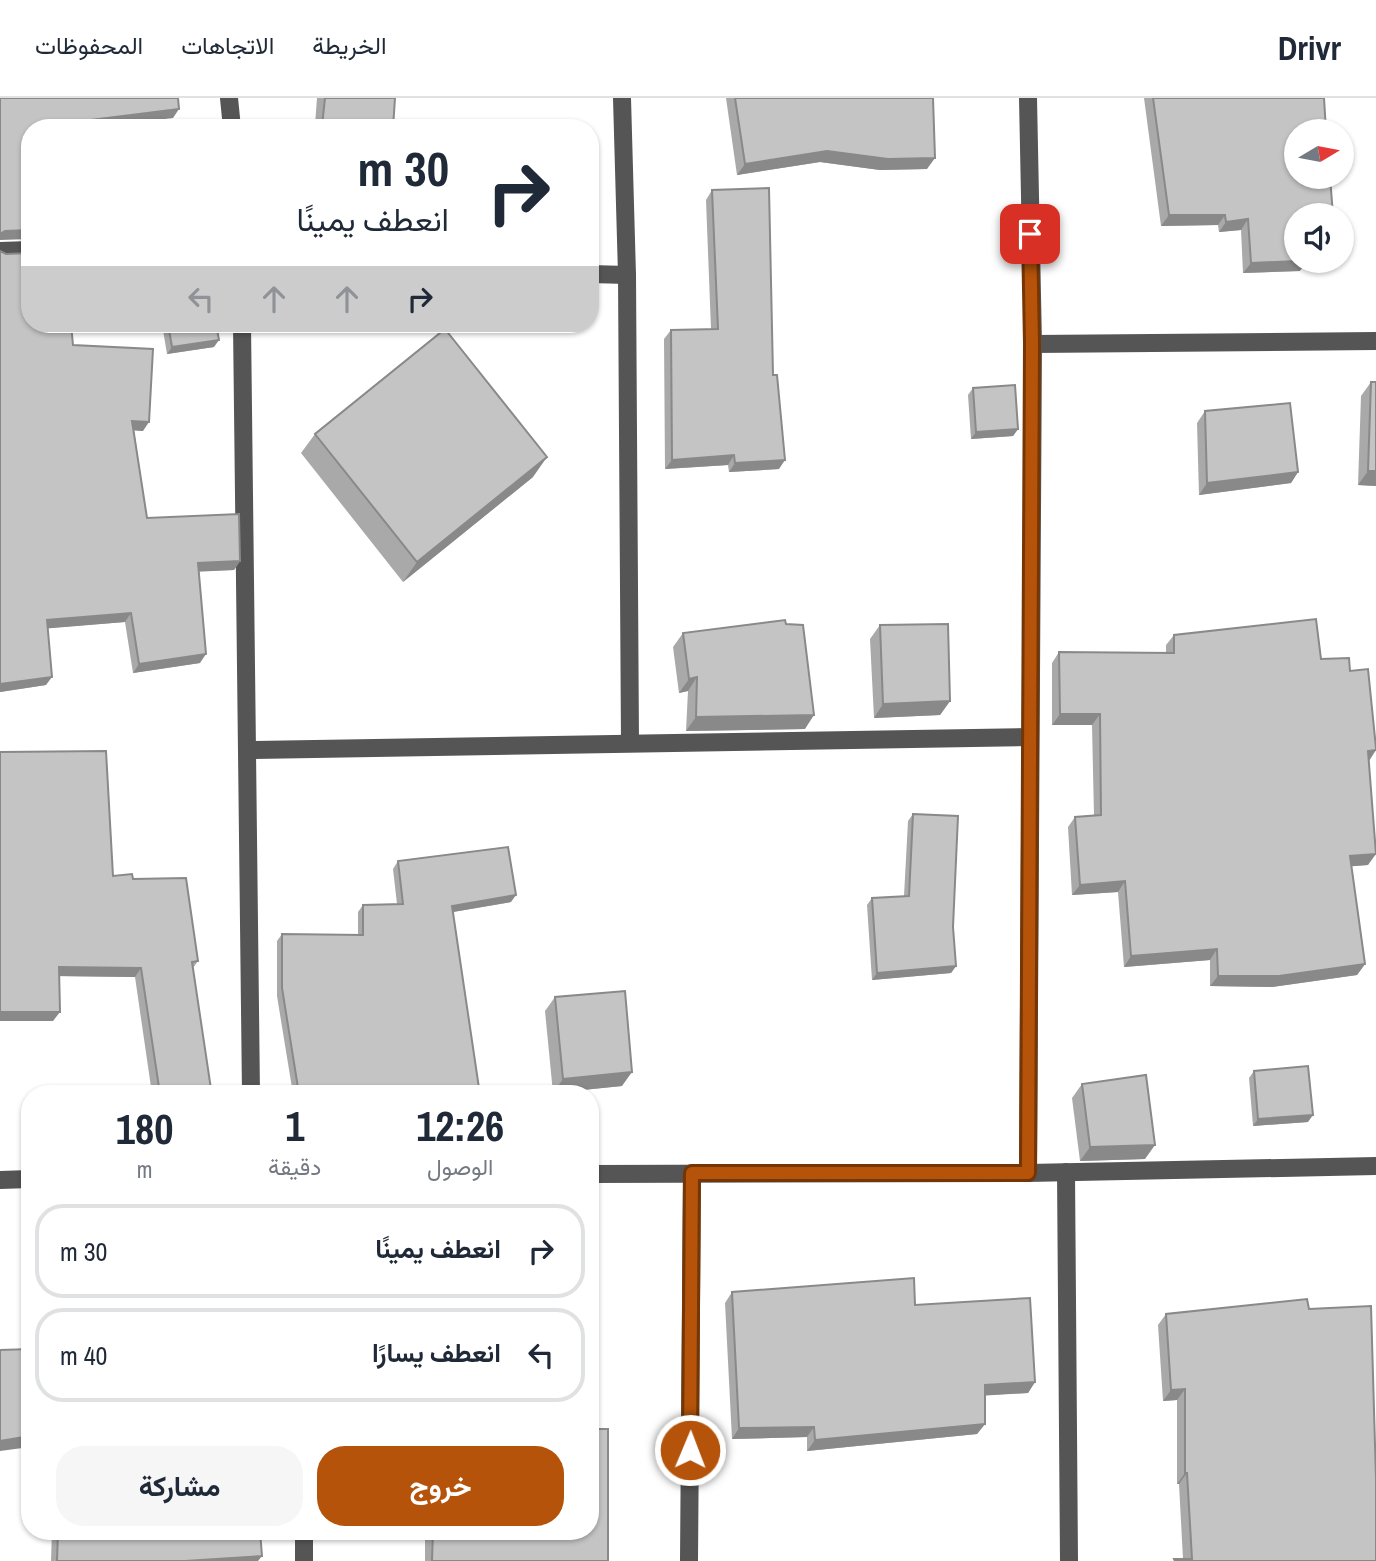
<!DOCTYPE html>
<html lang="ar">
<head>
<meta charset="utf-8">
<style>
  body { margin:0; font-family:"Archivo Narrow",Vazirmatn,sans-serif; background:#f6f6f7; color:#1f2937; direction:rtl; height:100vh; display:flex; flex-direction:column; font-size:26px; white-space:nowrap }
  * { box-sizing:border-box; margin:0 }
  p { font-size:23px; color:#747a83 }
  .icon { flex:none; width:38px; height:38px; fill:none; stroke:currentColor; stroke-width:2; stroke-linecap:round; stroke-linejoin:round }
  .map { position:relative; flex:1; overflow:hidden; direction:ltr }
  .details { position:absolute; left:21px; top:987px; width:578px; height:455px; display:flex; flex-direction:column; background:#fff; border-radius:28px; box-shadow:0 2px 5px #0004; direction:rtl }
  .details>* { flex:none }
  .hud { position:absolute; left:21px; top:21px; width:578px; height:214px; border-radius:28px; box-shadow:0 2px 5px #0004; direction:rtl; background:#fff; color:#1f2937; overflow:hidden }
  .needle { width:46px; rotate:80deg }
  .buttons { position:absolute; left:1284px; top:21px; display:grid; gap:14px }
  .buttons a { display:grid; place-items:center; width:70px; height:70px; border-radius:50%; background:#fff; box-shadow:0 2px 5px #0004; font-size:35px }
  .pin { position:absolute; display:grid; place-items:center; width:60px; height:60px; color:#fff; margin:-30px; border-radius:14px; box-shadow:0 4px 10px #0006 }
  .me { position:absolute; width:77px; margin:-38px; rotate:1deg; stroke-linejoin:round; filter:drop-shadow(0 0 5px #0008) }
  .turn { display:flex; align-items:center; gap:24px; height:147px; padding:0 35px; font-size:32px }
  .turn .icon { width:91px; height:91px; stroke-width:2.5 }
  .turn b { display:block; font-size:49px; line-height:60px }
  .lanes { display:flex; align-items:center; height:66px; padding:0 35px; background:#0003; justify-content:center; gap:35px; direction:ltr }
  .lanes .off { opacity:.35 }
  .eta { display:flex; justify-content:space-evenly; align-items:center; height:119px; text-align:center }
  .eta b { font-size:42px; font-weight:700; line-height:49px }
  .button { display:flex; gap:14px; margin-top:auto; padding:14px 35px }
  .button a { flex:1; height:80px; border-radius:28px; background:#b45309; color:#fff; font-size:28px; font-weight:700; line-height:80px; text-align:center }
  .button a+a { background:#f6f6f7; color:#1f2937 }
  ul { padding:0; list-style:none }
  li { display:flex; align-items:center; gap:21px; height:94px; margin:0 14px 10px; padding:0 21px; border:4px solid #e0e1e3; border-radius:28px }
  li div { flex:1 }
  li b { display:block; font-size:26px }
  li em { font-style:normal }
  header { display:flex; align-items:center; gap:42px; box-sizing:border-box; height:98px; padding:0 35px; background:#fff; border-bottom:2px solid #e0e1e3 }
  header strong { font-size:33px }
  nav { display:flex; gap:38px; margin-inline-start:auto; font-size:24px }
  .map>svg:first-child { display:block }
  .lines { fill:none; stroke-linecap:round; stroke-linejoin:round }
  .minor { stroke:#555; stroke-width:18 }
  .wall { fill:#a9a9a9 }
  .shaded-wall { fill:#898989 }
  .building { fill:#c4c4c4; stroke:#898989; stroke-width:2 }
  .route-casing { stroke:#753606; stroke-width:18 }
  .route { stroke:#b45309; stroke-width:12 }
</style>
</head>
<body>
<header>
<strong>Drivr</strong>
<nav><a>الخريطة</a><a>الاتجاهات</a><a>المحفوظات</a></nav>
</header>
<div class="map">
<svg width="1376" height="1463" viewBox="0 0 1376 1463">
  <rect width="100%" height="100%" fill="#fff"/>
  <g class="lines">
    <g class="minor">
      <polyline points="229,0 232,30"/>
      <polyline points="622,0 627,177 630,645"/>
      <polyline points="0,153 30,152"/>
      <polyline points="590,176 627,177"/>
      <polyline points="242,226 251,996"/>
      <polyline points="1033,246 1376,243"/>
      <polyline points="248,652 1030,639"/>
      <polyline points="1066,1074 1069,1463"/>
      <polyline points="1028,1075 1033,246 1028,0"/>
      <polyline points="590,1076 1028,1075 1376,1068"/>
      <polyline points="0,1082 30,1081"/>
      <polyline points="304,1433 304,1463"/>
      <polyline points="689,1463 692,1075"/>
    </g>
  </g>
  <g class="wall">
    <polygon points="317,0 395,0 393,30 297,30 300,26 315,27"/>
    <polygon points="726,0 933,0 927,71 880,72 820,64 737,77"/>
    <polygon points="1144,0 1324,0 1297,117 1300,173 1243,175 1241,132 1219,134 1218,127 1161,128"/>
    <polygon points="712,92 773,277 779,371 729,374 728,367 665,371 664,241 671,232 711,231 706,102"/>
    <polygon points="0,153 73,247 143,333 134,332 147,420 240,463 234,472 199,473 200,565 133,575 125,524 48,530 46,587 0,594"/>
    <polygon points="162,226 216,226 214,249 167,256"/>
    <polygon points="1371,284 1376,284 1376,388 1358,387 1361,298"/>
    <polygon points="973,290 1018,331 1013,338 971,341 968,297"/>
    <polygon points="1205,313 1298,374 1291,385 1199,397 1197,325"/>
    <polygon points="315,336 533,379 403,484 301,355"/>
    <polygon points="880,527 950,603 940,617 874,620 870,541"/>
    <polygon points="683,535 805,631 686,633 688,593 679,595 673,549"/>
    <polygon points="1174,537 1321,561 1350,573 1369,663 1368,767 1351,768 1365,866 1357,877 1272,889 1210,888 1210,862 1124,869 1118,794 1072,797 1068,729 1075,719 1094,718 1092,627 1052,627 1052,565 1059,554 1166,555 1166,547"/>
    <polygon points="913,716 953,829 956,868 951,875 872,882 867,807 872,800 904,798 908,723"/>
    <polygon points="398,763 511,804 453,814 479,990 475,996 293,996 277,898 277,843 282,836 358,837 358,814 363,807 397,806 393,771"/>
    <polygon points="113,778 133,781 198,863 193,870 211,991 207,996 152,996 135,879 59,878 53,923 0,923"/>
    <polygon points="555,899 622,988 553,995 545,913"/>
    <polygon points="1254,973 1308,1024 1253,1028 1249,980"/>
    <polygon points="1082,986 1145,1061 1080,1063 1072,1000"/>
    <polygon points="732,1194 915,1207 1035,1284 1028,1295 985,1297 985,1326 977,1336 807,1353 807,1339 732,1341 725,1205"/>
    <polygon points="1309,1211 1376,1463 1183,1461 1179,1386 1177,1386 1177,1302 1163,1303 1158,1227 1166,1216"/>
    <polygon points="52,1433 260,1433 258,1463 51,1463"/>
    <polygon points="425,1433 590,1433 608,1463 425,1463"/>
  </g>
  <g class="shaded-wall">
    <polygon points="179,11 173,20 91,30 42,30 44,28"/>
    <polygon points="827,53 935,60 927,71 880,72 820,64 737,77 745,66"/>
    <polygon points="1169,117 1225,117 1218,127 1161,128"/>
    <polygon points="1248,121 1241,132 1219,134 1226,124"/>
    <polygon points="30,132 30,141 0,142 0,136 5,133"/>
    <polygon points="1307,163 1300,173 1243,175 1251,165"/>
    <polygon points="219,242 214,249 167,256 172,249"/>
    <polygon points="132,323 149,324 143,333 126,332"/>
    <polygon points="1018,331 1013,338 971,341 976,334"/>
    <polygon points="734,357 728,367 665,371 672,362"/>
    <polygon points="547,359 533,379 403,484 417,464"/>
    <polygon points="785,362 779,371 729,374 735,365"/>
    <polygon points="1368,373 1376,373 1376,388 1358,387"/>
    <polygon points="1298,374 1291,385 1199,397 1207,385"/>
    <polygon points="240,463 234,472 192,474 198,465"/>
    <polygon points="131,515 125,524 41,531 47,522"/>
    <polygon points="206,556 200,565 133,575 139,566"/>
    <polygon points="52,579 46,587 0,594 0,586"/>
    <polygon points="697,579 688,593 679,595 689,581"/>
    <polygon points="950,603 940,617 874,620 883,606"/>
    <polygon points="1060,616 1100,616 1092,627 1052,627"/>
    <polygon points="814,617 805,631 686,633 696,619"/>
    <polygon points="1376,652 1369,663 1368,653"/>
    <polygon points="1376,756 1368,767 1343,769 1350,758"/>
    <polygon points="1125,783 1118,794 1072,797 1080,787"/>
    <polygon points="516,797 511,804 447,815 452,808"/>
    <polygon points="1217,851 1210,862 1124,869 1131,858"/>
    <polygon points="1365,866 1357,877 1272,889 1210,888 1218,878"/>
    <polygon points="956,868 951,875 872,882 877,875"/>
    <polygon points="59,869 141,870 135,879 52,878"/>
    <polygon points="0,914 60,914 53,923 0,923"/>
    <polygon points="632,974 622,988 553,995 563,981"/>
    <polygon points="429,990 425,996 359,996"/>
    <polygon points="479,990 475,996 429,996 430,994"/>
    <polygon points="211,991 207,996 178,996"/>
    <polygon points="1313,1017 1308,1024 1253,1028 1258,1021"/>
    <polygon points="1155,1047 1145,1061 1080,1063 1090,1049"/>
    <polygon points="1035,1284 1028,1295 978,1298 985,1287"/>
    <polygon points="1185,1291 1177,1302 1163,1303 1171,1292"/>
    <polygon points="985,1326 977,1336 807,1353 815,1342"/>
    <polygon points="814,1329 807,1339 732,1341 739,1330"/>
    <polygon points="30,1338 30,1349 0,1353 0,1343"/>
    <polygon points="1185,1375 1187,1375 1179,1386 1177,1386"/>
    <polygon points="262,1458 258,1463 185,1463"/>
  </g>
  <g class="building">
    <polygon points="0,0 178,0 179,11 44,28 44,30 30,30 30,132 5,133 0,136"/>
    <polygon points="325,0 395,0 393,30 300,30 300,26 322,28"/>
    <polygon points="735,0 933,0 935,60 888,61 827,53 745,66"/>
    <polygon points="1153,0 1324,0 1326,33 1297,33 1297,79 1330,79 1333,117 1297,117 1297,163 1298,163 1251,165 1248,121 1226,124 1225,117 1169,117"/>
    <polygon points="769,90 773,277 777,277 785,362 735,365 734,357 672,362 671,232 718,231 712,92"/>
    <polygon points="0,153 6,156 30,155 30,226 71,226 73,247 153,251 149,324 132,323 147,420 239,416 240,463 198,465 206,556 139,566 131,515 47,522 52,579 0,586"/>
    <polygon points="168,226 216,226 219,242 172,249"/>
    <polygon points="445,231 547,359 417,464 315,336"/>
    <polygon points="1371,284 1376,284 1376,373 1368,373"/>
    <polygon points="1015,287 1018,331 976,334 973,290"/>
    <polygon points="1290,305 1298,374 1207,385 1205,313"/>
    <polygon points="1316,521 1321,561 1349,560 1350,573 1368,571 1376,650 1376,652 1368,653 1376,756 1350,758 1365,866 1279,878 1218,878 1217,851 1131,858 1125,783 1080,787 1075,719 1101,717 1100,616 1060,616 1059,554 1174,555 1174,537"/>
    <polygon points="785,522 786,526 803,527 814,617 696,619 697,579 689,581 683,535"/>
    <polygon points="948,526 950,603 883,606 880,527"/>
    <polygon points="106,653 113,778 132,776 133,781 186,780 198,863 192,864 211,991 178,996 160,996 141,870 59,869 60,914 0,914 0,654"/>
    <polygon points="913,716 958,718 953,829 956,868 877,875 872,800 909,798"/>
    <polygon points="508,749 516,797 452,808 479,990 430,994 429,990 359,996 299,996 282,890 282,836 363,837 363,807 403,806 398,763"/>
    <polygon points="625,893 632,974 563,981 555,899"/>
    <polygon points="1308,968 1313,1017 1258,1021 1254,973"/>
    <polygon points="1146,977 1155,1047 1090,1049 1082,986"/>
    <polygon points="914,1180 915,1207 1030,1200 1035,1284 985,1287 985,1326 815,1342 814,1329 739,1330 732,1194"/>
    <polygon points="1307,1201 1309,1211 1371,1208 1376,1381 1376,1463 1175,1463 1174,1461 1192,1461 1187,1375 1185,1375 1185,1291 1171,1292 1166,1216"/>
    <polygon points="30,1251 30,1338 0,1343 0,1252"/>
    <polygon points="590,1331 608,1331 608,1463 432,1463 433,1433 590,1433"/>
    <polygon points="58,1433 260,1433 262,1458 185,1463 57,1463"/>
  </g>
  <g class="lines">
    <g class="route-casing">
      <polyline id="route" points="690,1352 692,1075 1028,1075 1032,246 1030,136"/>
    </g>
    <use href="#route" class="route"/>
  </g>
</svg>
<div class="buttons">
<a><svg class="needle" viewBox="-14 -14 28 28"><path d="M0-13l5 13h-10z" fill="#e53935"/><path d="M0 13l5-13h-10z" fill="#747a83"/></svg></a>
<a><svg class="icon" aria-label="sound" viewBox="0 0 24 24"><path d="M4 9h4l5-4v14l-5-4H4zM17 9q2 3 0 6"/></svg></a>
</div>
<div class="pin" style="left:1030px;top:136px;background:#d93025"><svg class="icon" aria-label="arrive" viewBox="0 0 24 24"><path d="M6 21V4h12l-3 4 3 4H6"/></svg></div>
<svg class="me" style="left:690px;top:1352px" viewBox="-20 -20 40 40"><circle r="17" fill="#b45309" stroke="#fff" stroke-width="3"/><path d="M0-11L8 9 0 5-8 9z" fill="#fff"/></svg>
<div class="hud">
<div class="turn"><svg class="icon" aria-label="right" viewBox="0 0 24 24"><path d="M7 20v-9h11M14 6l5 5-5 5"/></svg><div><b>30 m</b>انعطف يمينًا</div></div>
<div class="lanes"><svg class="icon off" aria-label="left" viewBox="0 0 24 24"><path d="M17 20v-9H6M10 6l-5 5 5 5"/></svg><svg class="icon off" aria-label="ahead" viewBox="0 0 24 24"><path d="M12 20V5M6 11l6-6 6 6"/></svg><svg class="icon off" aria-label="ahead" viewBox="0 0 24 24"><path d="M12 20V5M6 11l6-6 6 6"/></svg><svg class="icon" aria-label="right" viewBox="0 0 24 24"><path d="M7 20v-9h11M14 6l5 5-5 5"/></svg></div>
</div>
<section class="details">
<div class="eta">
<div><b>12:26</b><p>الوصول</p></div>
<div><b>1</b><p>دقيقة</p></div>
<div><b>180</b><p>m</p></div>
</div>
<ul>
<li><svg class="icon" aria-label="right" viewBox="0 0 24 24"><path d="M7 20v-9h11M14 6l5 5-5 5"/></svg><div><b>انعطف يمينًا</b></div><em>30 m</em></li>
<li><svg class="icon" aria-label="left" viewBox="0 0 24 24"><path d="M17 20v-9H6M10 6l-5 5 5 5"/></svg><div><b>انعطف يسارًا</b></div><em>40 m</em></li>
</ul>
<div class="button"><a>خروج</a><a>مشاركة</a></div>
</section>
</div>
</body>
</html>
